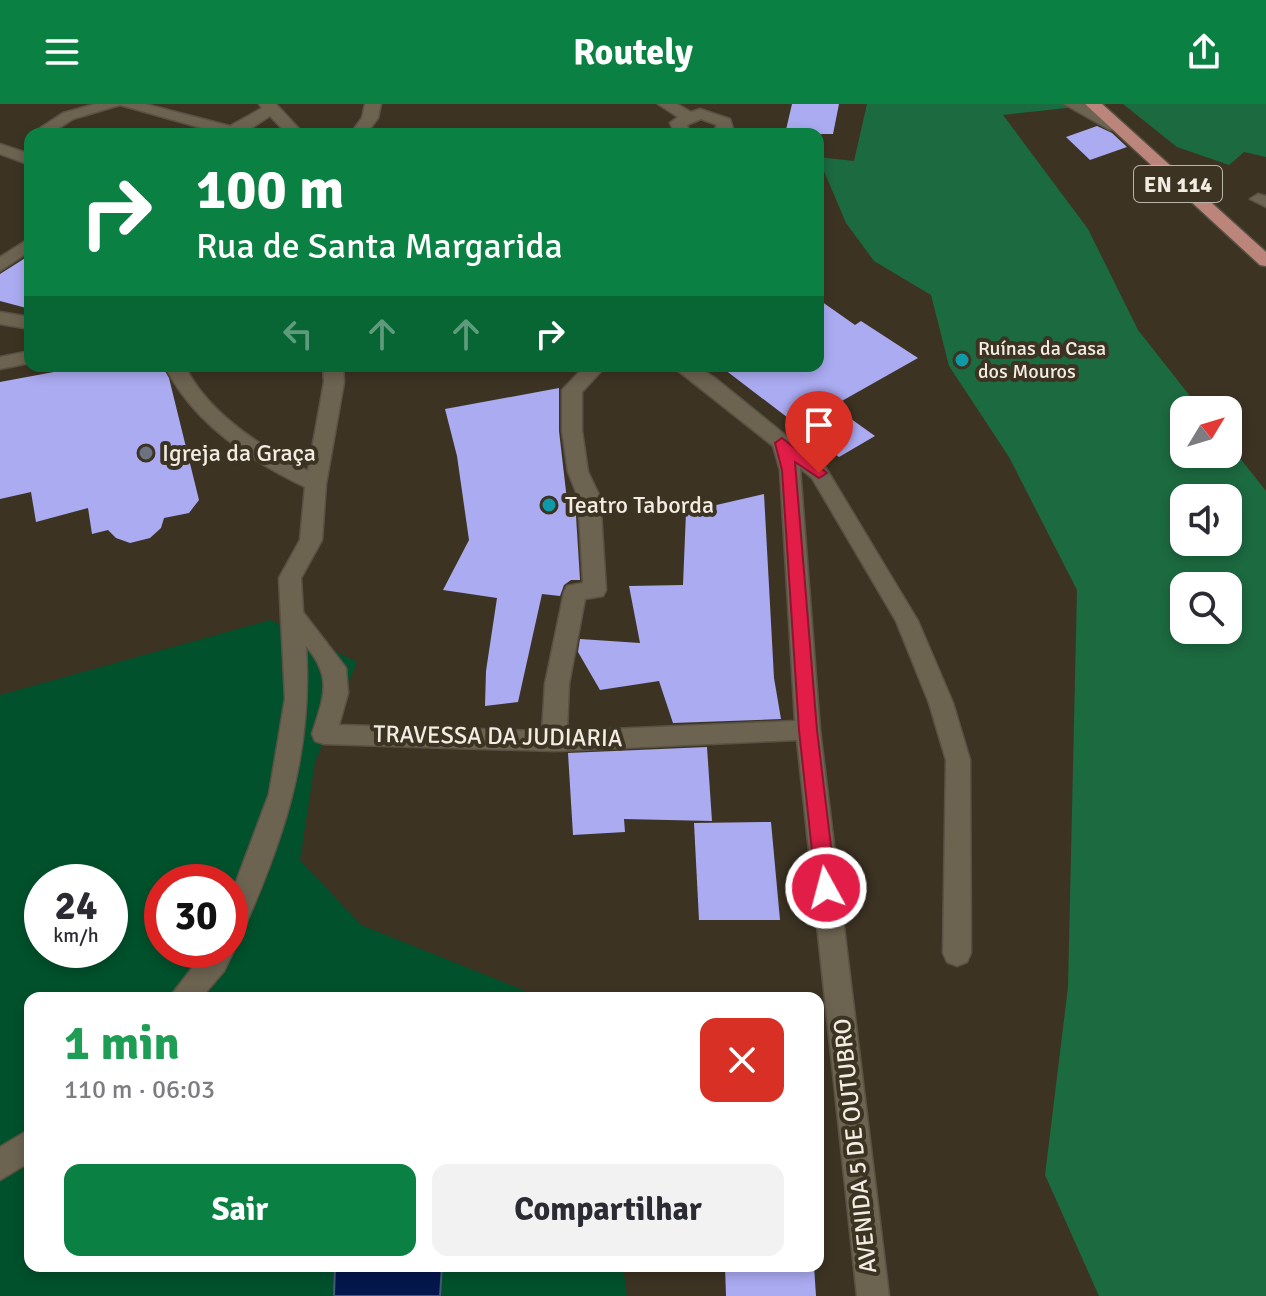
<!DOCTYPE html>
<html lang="pt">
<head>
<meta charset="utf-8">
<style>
  body { margin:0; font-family:Signika,sans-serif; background:#f2f2f3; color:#2b2b33; height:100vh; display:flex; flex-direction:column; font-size:30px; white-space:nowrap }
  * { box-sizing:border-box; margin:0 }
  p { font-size:26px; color:#7c7c81 }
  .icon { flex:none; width:44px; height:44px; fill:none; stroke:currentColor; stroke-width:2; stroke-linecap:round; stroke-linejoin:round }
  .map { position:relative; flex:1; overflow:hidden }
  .panel { position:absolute; left:24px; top:888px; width:800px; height:280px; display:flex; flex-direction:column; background:#fff; border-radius:16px; box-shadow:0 4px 12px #0003 }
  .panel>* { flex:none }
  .banner { position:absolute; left:24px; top:24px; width:800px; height:244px; border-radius:16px; box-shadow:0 4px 12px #0003; background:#0b8043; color:#fff; overflow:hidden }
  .needle { width:52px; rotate:52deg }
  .tools { position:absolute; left:1170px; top:292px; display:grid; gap:16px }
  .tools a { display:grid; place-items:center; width:72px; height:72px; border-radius:16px; background:#fff; box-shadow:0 4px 12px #0003; font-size:40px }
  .speed { position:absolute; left:24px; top:760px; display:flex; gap:16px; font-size:40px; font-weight:700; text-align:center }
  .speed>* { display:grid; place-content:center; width:104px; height:104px; border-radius:50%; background:#fff; box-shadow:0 4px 12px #0003; line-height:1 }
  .speed small { font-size:20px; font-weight:400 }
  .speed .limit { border:12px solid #d22; background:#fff; color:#111 }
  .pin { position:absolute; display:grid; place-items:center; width:68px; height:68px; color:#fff; margin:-82px -34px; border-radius:50% 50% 50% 0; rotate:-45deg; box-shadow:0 0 8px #0007 }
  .pin .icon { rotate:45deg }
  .me { position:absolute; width:88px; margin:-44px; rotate:353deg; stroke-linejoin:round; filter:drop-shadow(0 0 6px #0008) }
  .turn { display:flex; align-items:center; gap:28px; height:168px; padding:0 40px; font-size:36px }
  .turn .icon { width:104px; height:104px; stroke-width:2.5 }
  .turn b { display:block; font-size:56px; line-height:68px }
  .lanes { display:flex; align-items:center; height:76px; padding:0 40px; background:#0003; justify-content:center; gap:40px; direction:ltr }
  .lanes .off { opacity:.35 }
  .round { display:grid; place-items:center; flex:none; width:84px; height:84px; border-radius:16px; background:#f2f2f3 }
  .head { display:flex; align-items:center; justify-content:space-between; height:136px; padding:0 40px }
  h1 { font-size:48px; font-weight:800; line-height:60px; color:#1e9e55 }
  .cta { display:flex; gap:16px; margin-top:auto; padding:16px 40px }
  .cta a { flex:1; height:92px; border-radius:16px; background:#0b8043; color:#fff; font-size:32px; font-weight:800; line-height:92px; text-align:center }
  .cta a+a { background:#f2f2f3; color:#2b2b33 }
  header { display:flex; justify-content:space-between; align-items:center; height:104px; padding:0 40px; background:#0b8043; color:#fff; font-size:36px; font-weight:800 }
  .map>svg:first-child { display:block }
  .green { fill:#01512c; fill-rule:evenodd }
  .forest { fill:#1c6a40; fill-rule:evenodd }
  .water { fill:#03174c; stroke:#4b5779; stroke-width:2 }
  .building { fill:#ababf2 }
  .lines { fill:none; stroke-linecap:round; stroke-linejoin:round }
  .minor-casing { stroke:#595143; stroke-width:3 }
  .major-casing { stroke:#595143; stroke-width:3 }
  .minor { fill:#6d6351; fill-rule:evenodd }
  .major { fill:#bc857c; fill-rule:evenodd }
  .route { fill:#e11d48; stroke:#92132f; stroke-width:2 }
  .culture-dot { fill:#0f9aa8; stroke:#3c3323; stroke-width:3 }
  .worship-dot { fill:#6b7280; stroke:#3c3323; stroke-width:3 }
  .labels { text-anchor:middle; stroke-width:8; stroke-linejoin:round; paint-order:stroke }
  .far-poi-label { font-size:20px; fill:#f2ece2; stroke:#3c3323; text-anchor:start }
  .shield { fill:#3c3323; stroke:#bbb4a9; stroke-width:2 }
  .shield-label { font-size:22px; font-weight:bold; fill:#f2ece2 }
  .poi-label { font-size:24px; fill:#f2ece2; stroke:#3c3323; text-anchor:start }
  .street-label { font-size:24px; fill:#f2ece2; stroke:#3c3323 }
</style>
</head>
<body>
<header><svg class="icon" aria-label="menu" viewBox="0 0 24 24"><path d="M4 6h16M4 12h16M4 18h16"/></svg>Routely<svg class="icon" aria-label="share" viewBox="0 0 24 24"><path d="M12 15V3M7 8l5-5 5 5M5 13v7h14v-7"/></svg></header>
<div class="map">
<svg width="1266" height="1192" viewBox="0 0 1266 1192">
  <rect width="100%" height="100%" fill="#3c3323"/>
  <g class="green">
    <path d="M270 516 357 558 315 658 300 756 361 821 543 894H30V1162H335L334 1192H0V591ZM42 778H110V846H42ZM162 778H230V846H162Z"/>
    <polygon points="442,1162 623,1162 627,1192 440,1192"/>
  </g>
  <g class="forest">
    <path d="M867 0H1103L1003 11 1088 125 1138 226 1201 306H1184V350H1228V339L1266 387V1192H1099L1045 1071 1068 883 1077 486 1009 353 949 262 931 191 874 157 846 119 818 53 854 57ZM1184 394H1228V438H1184ZM1184 482H1228V526H1184Z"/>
    <polygon points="1123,0 1266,0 1266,53 1244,48 1229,61 1177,43"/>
  </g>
  <polygon class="water" points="335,1162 442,1162 440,1192 334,1192"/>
  <g class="building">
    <polygon points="792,0 839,0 833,30 785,30"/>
    <polygon points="1097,22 1112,29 1127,43 1090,56 1066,33"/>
    <polygon points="30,151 30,205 0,197 0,170"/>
    <polygon points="818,195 855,221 861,217 918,254 833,302 875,332 839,353 720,262 818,262"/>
    <polygon points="86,262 162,262 169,274 199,396 189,409 164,414 161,424 150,434 130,439 116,434 108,426 92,430 88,404 36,418 31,388 0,395 0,278"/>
    <polygon points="559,284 559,327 567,396 575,396 580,476 571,476 564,481 560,492 542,490 518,598 485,602 486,567 497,494 443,486 469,436 457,352 445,305"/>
    <polygon points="764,390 774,574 781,615 673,619 659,577 600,586 578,548 580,535 640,539 629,482 683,481 686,408"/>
    <polygon points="707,643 712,717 624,715 625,728 573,731 568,649"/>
    <polygon points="771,718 780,816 699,816 694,719"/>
    <polygon points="725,1162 814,1162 816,1192 726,1192"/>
  </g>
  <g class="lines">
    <g class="minor-casing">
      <g id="minor">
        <polygon points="95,0 145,0 230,22 262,4 259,0 276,0 304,30 287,30 270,12 247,27 223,30 120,1 73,15 50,30 31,30 63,9"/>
        <polygon points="365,0 381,0 378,14 366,30 350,30 362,14"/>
        <polygon points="658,0 677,0 691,8 700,5 730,15 733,25 729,30 712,30 717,21 701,15 687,21 691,30 675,30 670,19 678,13"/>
        <polygon points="1064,0 1084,0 1124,23 1110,26"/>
        <polygon points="0,40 30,50 30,61 0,50"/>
        <polygon points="1258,90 1266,92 1266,103 1250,95"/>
        <polygon points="30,134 30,147 0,167 0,153"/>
        <polygon points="0,208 30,213 30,225 0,220"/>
        <polygon points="30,247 30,259 0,265 0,253"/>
        <path d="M165 262H185C208 310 262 343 308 367L324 278 323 262H343L344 278 326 380 322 436 301 474 303 508 346 564 348 589 339 621 542 627 545 580 564 488 567 482 583 479 578 393 568 368 562 327V286L585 262H606L582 288V327L588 368 600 393 606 486 603 492 585 495 569 580 567 627 795 617 780 366 773 342 672 262H696L715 274 826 364 918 517 953 599 970 656 971 849 967 858 957 862 947 858 943 849 946 656 929 599 896 517 812 374 800 364 820 626 889 1192H857L797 636 555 647 324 640 315 637 312 630C324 592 333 574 306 542 313 649 284 736 240 833L230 836V794L269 690 285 595 279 474 300 436 305 383C251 357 192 318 165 262Z"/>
        <polygon points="230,838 234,846 224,867 201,894 169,894 206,846 230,846"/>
        <polygon points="30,1025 30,1058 0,1076 0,1043"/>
      </g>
    </g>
    <g class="major-casing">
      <polygon id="major" points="1085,0 1102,0 1266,148 1266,162 1260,161"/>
    </g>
    <use href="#minor" class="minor"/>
    <use href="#major" class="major"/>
  </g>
  <polygon class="route" points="782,334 827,369 819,374 795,358 817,626 836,784 826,792 816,784 799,626 782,366 775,339"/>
  <g class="culture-dot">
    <circle cx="962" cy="256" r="8"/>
    <circle cx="549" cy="401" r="8"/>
  </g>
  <circle class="worship-dot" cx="146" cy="349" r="8"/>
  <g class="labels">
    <g class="far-poi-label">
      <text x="978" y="251">Ruínas da Casa<tspan x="978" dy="23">dos Mouros</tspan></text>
    </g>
    <rect class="shield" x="1134" y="62" width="88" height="36" rx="6"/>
    <g class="shield-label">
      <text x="1178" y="88">EN 114</text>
    </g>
    <g class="poi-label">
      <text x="162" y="357">Igreja da Graça</text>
      <text x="565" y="409">Teatro Taborda</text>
    </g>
    <g class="street-label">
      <text transform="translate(498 632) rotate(1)" y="8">TRAVESSA DA JUDIARIA</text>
      <text transform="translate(855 1042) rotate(-96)" y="8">AVENIDA 5 DE OUTUBRO</text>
    </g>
  </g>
</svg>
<div class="tools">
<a><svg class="needle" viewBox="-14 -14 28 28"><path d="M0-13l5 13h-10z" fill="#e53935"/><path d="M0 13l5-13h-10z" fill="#7c7c81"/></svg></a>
<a><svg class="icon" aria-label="sound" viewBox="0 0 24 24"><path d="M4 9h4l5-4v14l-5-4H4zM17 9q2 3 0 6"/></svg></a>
<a><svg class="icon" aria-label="search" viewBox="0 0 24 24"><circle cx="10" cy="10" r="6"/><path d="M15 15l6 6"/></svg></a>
</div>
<div class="speed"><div>24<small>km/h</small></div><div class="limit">30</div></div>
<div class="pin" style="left:819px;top:369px;background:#d93025"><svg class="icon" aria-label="arrive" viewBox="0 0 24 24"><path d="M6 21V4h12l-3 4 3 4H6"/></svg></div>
<svg class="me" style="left:826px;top:784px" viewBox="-20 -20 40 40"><circle r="17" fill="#e11d48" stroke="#fff" stroke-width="3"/><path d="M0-11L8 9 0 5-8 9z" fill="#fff"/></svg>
<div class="banner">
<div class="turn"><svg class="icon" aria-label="right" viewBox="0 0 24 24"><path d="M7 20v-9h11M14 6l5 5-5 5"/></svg><div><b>100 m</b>Rua de Santa Margarida</div></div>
<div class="lanes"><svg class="icon off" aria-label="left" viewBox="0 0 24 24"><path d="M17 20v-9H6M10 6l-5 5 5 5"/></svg><svg class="icon off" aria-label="ahead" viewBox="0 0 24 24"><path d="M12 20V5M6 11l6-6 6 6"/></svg><svg class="icon off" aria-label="ahead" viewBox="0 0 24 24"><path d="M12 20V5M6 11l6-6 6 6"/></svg><svg class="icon" aria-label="right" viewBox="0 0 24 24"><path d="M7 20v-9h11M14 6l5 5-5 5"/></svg></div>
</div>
<section class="panel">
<div class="head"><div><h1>1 min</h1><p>110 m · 06:03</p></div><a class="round" style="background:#d93025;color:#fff"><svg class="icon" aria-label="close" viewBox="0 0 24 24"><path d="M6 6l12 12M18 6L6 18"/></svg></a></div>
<div class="cta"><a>Sair</a><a>Compartilhar</a></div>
</section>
</div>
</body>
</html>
